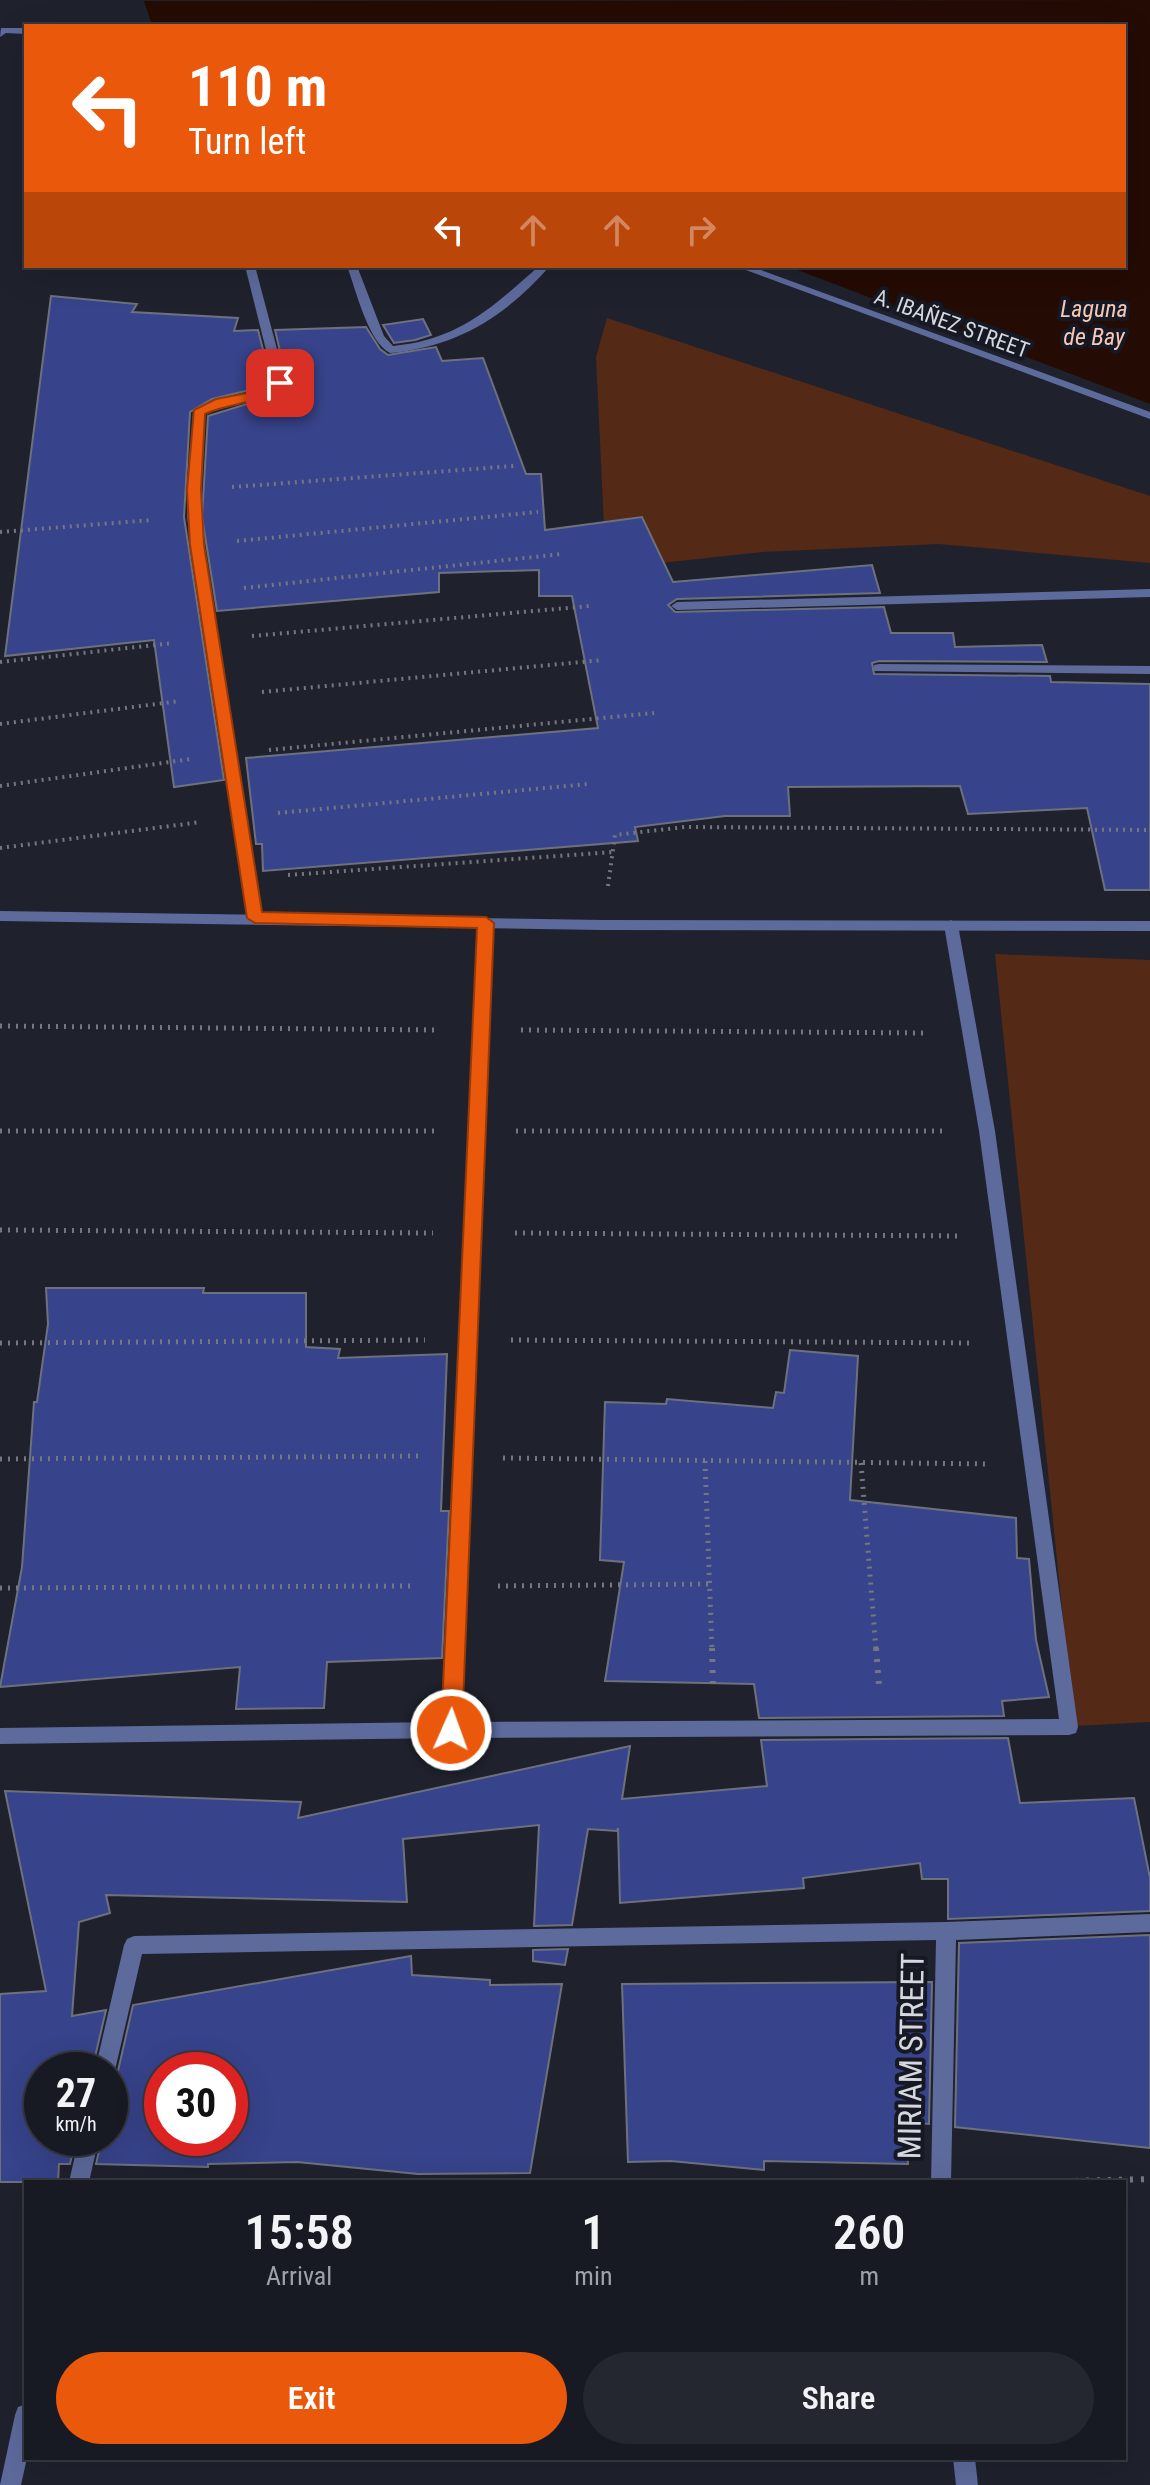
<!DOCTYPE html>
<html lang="en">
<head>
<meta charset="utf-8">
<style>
  body { margin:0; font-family:"Roboto Condensed",sans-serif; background:#24272f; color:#f1f3f6; height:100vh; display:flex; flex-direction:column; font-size:30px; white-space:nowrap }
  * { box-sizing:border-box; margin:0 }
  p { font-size:26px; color:#9ea1a5 }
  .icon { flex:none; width:44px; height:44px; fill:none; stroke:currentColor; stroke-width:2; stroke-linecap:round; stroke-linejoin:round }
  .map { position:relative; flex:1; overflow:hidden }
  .details { position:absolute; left:24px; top:2180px; width:1102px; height:280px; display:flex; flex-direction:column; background:#171a22; border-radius:0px; box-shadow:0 8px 32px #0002,0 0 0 2px #363840 }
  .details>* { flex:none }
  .top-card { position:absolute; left:24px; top:24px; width:1102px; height:244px; border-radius:0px; box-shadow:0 8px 32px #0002,0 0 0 2px #363840; background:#ea580c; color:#fff; overflow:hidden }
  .speed { position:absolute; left:24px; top:2052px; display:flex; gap:16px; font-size:40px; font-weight:700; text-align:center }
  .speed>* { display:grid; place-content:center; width:104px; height:104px; border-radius:50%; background:#171a22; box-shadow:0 8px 32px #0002,0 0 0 2px #363840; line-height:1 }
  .speed small { font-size:20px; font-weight:400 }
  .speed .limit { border:12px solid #d22; background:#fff; color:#111 }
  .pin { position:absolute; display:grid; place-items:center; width:68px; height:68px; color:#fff; margin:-34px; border-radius:16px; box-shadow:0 4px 12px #0006 }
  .me { position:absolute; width:88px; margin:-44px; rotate:2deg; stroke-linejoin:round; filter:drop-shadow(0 0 6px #0008) }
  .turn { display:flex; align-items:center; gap:28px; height:168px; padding:0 32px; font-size:36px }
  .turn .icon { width:104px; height:104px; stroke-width:2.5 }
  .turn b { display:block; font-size:56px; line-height:68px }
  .lanes { display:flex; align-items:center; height:76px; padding:0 32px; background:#0003; justify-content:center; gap:40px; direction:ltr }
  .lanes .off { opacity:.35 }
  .eta { display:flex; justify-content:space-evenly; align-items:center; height:136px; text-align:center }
  .eta b { font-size:48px; font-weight:600; line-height:56px }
  .cta { display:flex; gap:16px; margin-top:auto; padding:16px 32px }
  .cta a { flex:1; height:92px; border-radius:48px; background:#ea580c; color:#fff; font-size:32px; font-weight:600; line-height:92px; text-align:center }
  .cta a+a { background:#24272f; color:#f1f3f6 }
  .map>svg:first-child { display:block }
  .green { fill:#542916 }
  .water { fill:#240b03 }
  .building { fill:#37438a; stroke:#6d717e; stroke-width:2; fill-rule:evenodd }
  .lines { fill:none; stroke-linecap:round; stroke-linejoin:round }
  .path-far2 { stroke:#757781; stroke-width:4; stroke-dasharray:2 5; stroke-linecap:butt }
  .path-far1 { stroke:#757781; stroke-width:5; stroke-dasharray:2 6; stroke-linecap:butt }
  .path { stroke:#757781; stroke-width:6; stroke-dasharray:3 8; stroke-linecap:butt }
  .minor { fill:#5d6a9c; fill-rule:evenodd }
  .tertiary { fill:#5d6a9c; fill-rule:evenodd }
  .route { fill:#ea580c; stroke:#983908; stroke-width:2 }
  .labels { text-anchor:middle; stroke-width:8; stroke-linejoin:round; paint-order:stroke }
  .far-street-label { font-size:22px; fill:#d6d8e0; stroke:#161823 }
  .far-water-label { font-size:24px; font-style:italic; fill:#f7c8b5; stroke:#161823 }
  .near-street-label { font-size:32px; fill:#d6d8e0; stroke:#161823 }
</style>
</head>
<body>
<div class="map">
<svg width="1150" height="2485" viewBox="0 0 1150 2485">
  <rect width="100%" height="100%" fill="#1f222d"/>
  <g class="green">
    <polygon points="607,318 1150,496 1150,563 939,544 762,552 606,569 596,357"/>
    <polygon points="995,954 1150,960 1150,1722 1074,1726"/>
  </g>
  <polygon class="water" points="1150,0 1150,404 787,266 1124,266 1124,26 159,26 151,22 144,1"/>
  <g class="building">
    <polygon points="51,296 137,304 132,312 238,318 234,331 258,330 271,381 254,389 212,399 190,412 184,517 224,780 174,787 154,640 5,656"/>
    <polygon points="423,319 431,335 415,340 394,343 383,325"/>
    <polygon points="366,327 380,349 388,355 436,347 442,361 483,358 526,474 541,474 545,530 642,517 673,582 872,565 880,593 677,599 668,605 675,612 884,607 891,633 953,633 955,647 1042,645 1047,662 879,661 872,663 874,674 1050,676 1051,682 1150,684 1150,890 1105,890 1087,808 968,814 960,786 788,787 790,816 725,816 635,827 638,841 263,871 262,844 256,844 246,758 598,728 572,596 539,596 539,570 439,573 439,592 217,611 202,517 208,416 270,397 288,385 275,330"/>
    <polygon points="46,1288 204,1288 203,1293 306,1293 306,1347 340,1349 338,1358 447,1354 441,1511 449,1511 442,1658 327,1662 324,1708 236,1709 240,1667 0,1687 22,1567 34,1402 37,1402 48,1324"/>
    <polygon points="790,1350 858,1356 850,1500 1016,1518 1017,1558 1029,1559 1036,1640 1049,1697 1002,1701 1004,1716 759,1718 754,1684 605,1681 624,1562 600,1560 605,1402 666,1404 667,1399 773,1408 776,1392 784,1393"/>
    <polygon points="1008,1738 1020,1803 1134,1798 1150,1878 1150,1911 948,1919 948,1879 922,1879 920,1863 803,1878 804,1888 620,1903 618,1828 617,1831 588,1829 572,1925 534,1926 539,1825 403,1839 407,1902 106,1895 110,1913 79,1922 72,2016 106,2010 92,2070 42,2070 42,2138 76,2138 70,2164 59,2164 58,2182 0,2182 0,1994 46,1991 5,1791 301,1802 298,1818 630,1746 622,1799 767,1786 761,1740"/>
    <polygon points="1150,1935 1150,2148 955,2127 959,1943"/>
    <polygon points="568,1949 565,1965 533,1961 533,1950"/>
    <path d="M411 1956 412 1975 490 1980V1985L562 1984 530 2173 418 2174 297 2162 208 2164V2167L96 2164 102 2138H110V2081L118 2071 133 2005ZM162 2070H230V2138H162Z"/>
    <polygon points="932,1982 929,2124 906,2122 908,2164 764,2161 764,2170 671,2161 628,2162 622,1984"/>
  </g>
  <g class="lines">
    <g class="path-far2">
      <polyline points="232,487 514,466"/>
      <polyline points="0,532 152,520"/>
      <polyline points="237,541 538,512"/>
      <polyline points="244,588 561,554"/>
      <polyline points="252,636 590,606"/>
      <polyline points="0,662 174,643"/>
      <polyline points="262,692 603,660"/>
      <polyline points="0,724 180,701"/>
      <polyline points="269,750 654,713"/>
      <polyline points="0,786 191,759"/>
      <polyline points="278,813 588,784"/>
      <polyline points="0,848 201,822"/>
      <polyline points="288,875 614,852"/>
      <polyline points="608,886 615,835 685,827 1150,830"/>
    </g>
    <g class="path-far1">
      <polyline points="0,1026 439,1030"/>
      <polyline points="521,1030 927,1033"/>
      <polyline points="0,1131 438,1131"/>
      <polyline points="516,1131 946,1131"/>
      <polyline points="0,1230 433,1233"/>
      <polyline points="515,1233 961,1236"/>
      <polyline points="511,1340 973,1343"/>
      <polyline points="0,1343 425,1340"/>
      <polyline points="503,1458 989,1464"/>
      <polyline points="0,1459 421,1456"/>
      <polyline points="705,1461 712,1650"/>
      <polyline points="861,1463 876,1650"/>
      <polyline points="498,1586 709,1584"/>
      <polyline points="0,1588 416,1586"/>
    </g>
    <g class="path">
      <polyline points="712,1648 713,1687"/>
      <polyline points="876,1648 879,1686"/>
      <polyline points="1031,2182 1150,2179"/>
    </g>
    <g class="minor">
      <polygon points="1,28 26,28 26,34 6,33 0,37"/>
      <path d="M245 266H255L286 383C267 403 232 401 205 414L199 517 262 918 255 923 248 918 187 517 193 412C217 393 252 401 274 382Z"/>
      <path d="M347 266H357L384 336 393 346C458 340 492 308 539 266H550C506 316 457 347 390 353 368 342 356 290 347 266Z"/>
      <polygon points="735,266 750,266 1150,412 1150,419"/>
      <polygon points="1150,589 1150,597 677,610 671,606 677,602"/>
      <polygon points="879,664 1150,666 1150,674 874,671 874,665"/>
      <polygon points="486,918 493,923 461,1722 1059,1719 979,1131 944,925 951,920 958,925 995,1131 1078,1727 1076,1733 1069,1735 451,1738 0,1744 0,1728 442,1722 479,923"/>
      <polygon points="1150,1914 1150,1932 956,1940 951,2182 931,2182 936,1940 142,1954 115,2070 110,2078 110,2070 95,2070 124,1945 127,1939 134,1936 946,1922"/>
      <polygon points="79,2138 99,2138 89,2182 69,2182"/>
      <polygon points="26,2404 27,2458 21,2485 0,2485 15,2415 18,2407"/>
      <polygon points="953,2458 975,2458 978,2485 956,2485"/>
    </g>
    <polygon class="tertiary" points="0,911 602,920 1150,921 1150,931 602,930 0,921"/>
  </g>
  <path class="route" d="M280 379 286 383C267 405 232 401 205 414L201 490 204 545 262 912 486 917 494 923 462 1730 459 1736 451 1739 444 1736 441 1730 477 928 255 923 247 918 190 545 187 490 194 410 216 399 264 390Z"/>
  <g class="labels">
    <g class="far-street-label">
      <text transform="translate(952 323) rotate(20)" y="8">A. IBAÑEZ STREET</text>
    </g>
    <g class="far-water-label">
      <text x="1094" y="317">Laguna<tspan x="1094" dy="28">de Bay</tspan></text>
    </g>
    <g class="near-street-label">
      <text transform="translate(911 2056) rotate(-89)" y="11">MIRIAM STREET</text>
    </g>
  </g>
</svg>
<div class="speed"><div>27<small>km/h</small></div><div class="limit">30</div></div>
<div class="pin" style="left:280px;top:383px;background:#d93025"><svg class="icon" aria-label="arrive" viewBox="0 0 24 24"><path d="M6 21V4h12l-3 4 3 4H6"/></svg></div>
<svg class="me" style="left:451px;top:1730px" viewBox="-20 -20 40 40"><circle r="17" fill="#ea580c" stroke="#fff" stroke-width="3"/><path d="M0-11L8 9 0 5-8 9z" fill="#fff"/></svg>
<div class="top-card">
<div class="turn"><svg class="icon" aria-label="left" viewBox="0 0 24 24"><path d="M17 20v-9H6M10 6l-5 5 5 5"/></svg><div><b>110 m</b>Turn left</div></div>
<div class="lanes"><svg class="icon" aria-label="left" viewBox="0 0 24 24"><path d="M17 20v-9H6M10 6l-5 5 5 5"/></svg><svg class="icon off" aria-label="ahead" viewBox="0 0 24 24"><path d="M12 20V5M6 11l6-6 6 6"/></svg><svg class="icon off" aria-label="ahead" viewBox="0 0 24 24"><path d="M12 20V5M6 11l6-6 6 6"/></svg><svg class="icon off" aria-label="right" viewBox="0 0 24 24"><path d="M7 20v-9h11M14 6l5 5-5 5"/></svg></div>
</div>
<section class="details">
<div class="eta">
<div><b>15:58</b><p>Arrival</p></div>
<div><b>1</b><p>min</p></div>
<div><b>260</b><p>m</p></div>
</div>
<div class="cta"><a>Exit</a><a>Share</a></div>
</section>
</div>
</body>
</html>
